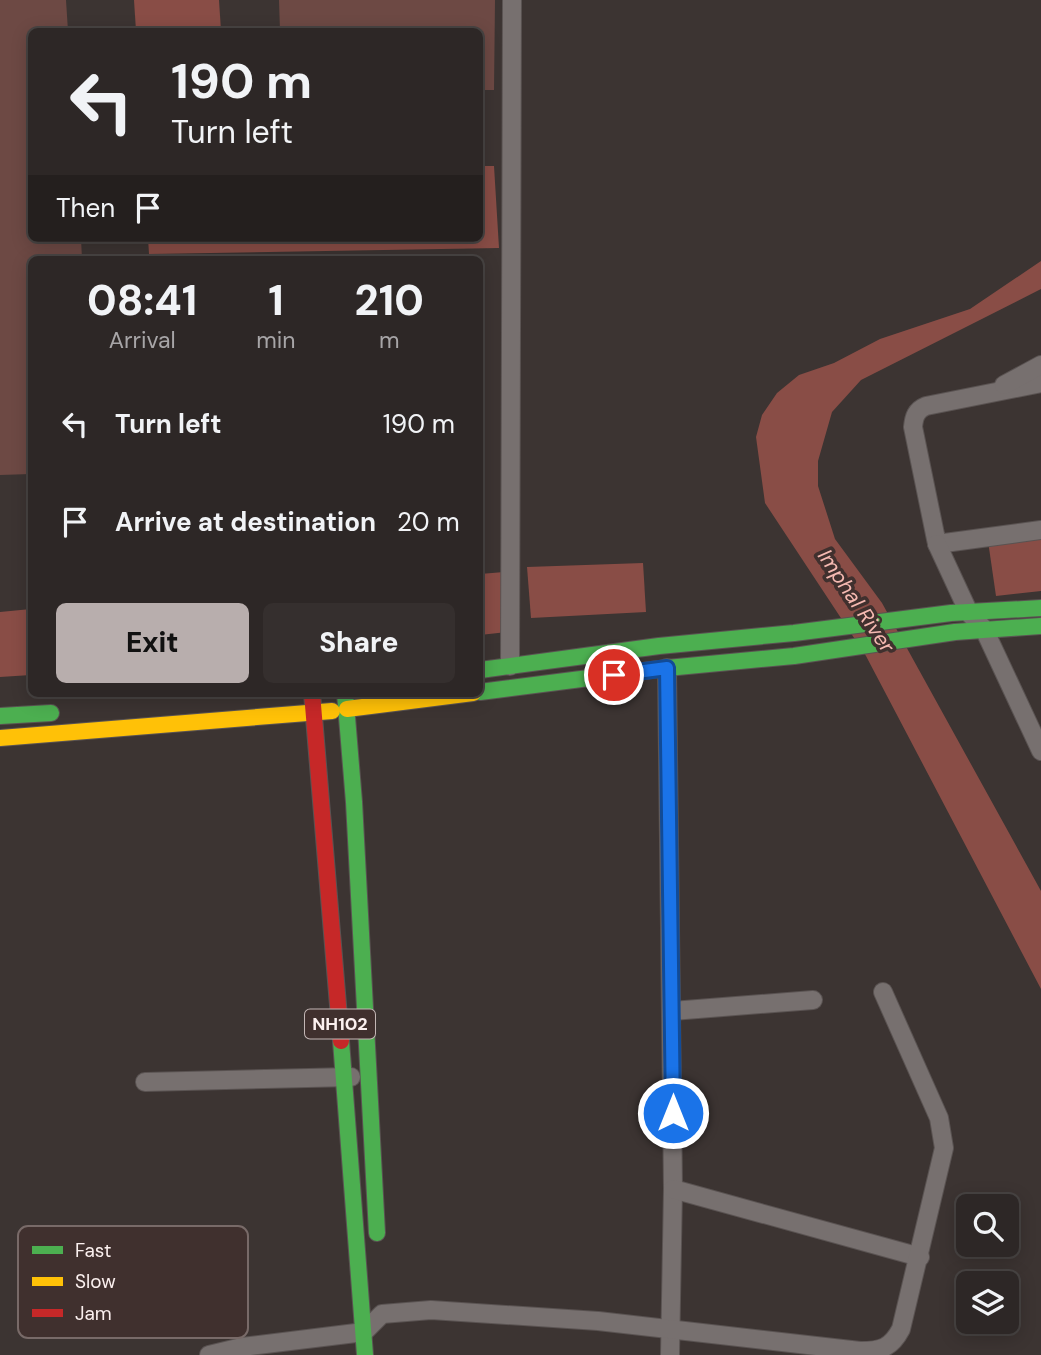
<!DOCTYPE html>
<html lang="en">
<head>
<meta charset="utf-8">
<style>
  body { margin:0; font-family:"DM Sans",sans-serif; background:#352f2e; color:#f1f3f6; height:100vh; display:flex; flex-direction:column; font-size:26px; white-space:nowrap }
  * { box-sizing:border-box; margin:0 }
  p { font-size:23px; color:#a7a5a7 }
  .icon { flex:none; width:38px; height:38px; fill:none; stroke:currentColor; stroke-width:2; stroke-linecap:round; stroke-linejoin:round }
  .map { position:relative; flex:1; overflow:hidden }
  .side { position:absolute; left:28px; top:256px; width:455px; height:441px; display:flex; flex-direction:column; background:#2d2726; border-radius:10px; box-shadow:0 4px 18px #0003,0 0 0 2px #484443 }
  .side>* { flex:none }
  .top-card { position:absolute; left:28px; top:28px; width:455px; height:214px; border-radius:10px; box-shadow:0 4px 18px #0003,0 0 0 2px #484443; background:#2d2726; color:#f1f3f6; overflow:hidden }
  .tools { position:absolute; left:956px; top:1194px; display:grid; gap:14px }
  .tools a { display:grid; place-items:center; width:63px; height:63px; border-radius:10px; background:#2d2726; box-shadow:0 4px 18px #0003,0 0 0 2px #484443; font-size:35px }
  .pin { position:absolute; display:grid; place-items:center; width:60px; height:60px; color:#fff; margin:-30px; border:4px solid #fff; border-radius:50%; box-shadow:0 2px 7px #0007 }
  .me { position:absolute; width:77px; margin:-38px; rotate:0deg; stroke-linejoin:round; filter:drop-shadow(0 0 5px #0008) }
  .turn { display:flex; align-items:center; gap:24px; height:147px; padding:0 28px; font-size:32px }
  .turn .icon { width:91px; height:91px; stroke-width:2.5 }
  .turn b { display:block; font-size:49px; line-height:60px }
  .then { display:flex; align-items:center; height:66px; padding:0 28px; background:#0003; gap:14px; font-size:26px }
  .eta { display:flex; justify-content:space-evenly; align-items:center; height:119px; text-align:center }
  .eta b { font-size:42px; font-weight:800; line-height:49px }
  .action { display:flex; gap:14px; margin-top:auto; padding:14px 28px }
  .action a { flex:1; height:80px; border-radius:10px; background:#b8aead; color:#111; font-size:28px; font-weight:800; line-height:80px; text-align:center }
  .action a+a { background:#352f2e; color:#f1f3f6 }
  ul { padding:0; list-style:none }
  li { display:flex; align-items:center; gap:21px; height:98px; padding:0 28px }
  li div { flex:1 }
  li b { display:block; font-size:26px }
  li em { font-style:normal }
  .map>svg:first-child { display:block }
  .green { fill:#6d4944 }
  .water { fill:#894d46 }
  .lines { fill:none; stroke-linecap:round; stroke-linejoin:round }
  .street-casing { stroke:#5a5352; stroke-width:20 }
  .fast-casing { stroke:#5a5352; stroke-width:18 }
  .slow-casing { stroke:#5a5352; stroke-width:18 }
  .jam-casing { stroke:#5a5352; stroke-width:18 }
  .street { stroke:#77706f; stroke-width:18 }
  .fast { stroke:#4caf50; stroke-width:16 }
  .slow { stroke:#ffc107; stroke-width:16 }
  .jam { stroke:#c62828; stroke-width:16 }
  .route-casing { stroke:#114b97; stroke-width:18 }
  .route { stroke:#1a73e8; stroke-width:12 }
  .labels { text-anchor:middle; stroke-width:7; stroke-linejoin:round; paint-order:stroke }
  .shield { fill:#40302e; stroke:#c3b6b5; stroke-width:2 }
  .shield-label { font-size:18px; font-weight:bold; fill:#fbf0ef }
  .water-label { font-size:21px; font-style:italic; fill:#f5b9b1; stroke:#40302e }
  .key { fill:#40302e; stroke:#786a68; stroke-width:2 }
  .key-label { font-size:19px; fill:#fbf0ef }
</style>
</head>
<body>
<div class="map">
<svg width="1041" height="1355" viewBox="0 0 1041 1355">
  <rect width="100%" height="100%" fill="#3c3432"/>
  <g class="green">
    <polygon points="0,0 66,0 68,31 32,32 32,238 81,238 82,259 32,259 31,474 0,475"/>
    <polygon points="279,0 495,0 494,90 480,90 480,32 280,31"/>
  </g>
  <g class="water">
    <polygon points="134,0 219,0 221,31 136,31"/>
    <polygon points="480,166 494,166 499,248 149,254 148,238 480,238"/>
    <polygon points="1041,261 1041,289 861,380 832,412 818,461 818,486 835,539 882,603 1041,891 1041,989 866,656 765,503 756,437 762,415 777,393 799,375 834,363 880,339 970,309"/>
    <polygon points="1041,535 1041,591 996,596 988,541"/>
    <polygon points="643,563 646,612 531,618 527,567"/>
    <polygon points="504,572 507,632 480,635 480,574"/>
    <polygon points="31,609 31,675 0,677 0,612"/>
  </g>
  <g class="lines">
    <g class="street-casing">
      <g id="street">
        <path d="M1041 383 926 406C916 410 914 417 913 427L937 544 1041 530"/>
        <polyline points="1004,385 1041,365"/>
        <polyline points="937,544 969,613 984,629 1041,751"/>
        <polyline points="510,666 512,0"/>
        <polyline points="667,668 673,1189 670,1355"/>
        <polyline points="672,1011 813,1000"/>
        <polyline points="145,1082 351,1077"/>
        <polyline points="673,1189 920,1257"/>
        <path d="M209 1355 242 1347 364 1332 382 1314 431 1310 598 1321 860 1351C881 1351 891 1348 901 1329L944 1148 939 1118 883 992"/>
      </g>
    </g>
    <g class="fast-casing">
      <g id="fast">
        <polyline points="480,670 659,646 794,633 951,613 1041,608"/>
        <polyline points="480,692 667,668 794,656 955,632 1041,626"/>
        <polyline points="345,693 354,802 377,1233"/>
        <polyline points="0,716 51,713"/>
        <polyline points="341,1041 365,1355"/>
      </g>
    </g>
    <g class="slow-casing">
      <g id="slow">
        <polyline points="347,709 473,693"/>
        <polyline points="0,738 332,711"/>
      </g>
    </g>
    <g class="jam-casing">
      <polyline id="jam" points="312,693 341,1041"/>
    </g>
    <use href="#street" class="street"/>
    <use href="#fast" class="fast"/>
    <use href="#slow" class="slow"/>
    <use href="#jam" class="jam"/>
  </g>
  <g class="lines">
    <g class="route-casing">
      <polyline id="route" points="614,675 667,668 673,1113"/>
    </g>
    <use href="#route" class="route"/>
  </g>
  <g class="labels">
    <rect class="shield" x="305" y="1009.5" width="70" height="29" rx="5"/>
    <g class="shield-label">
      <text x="340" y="1030">NH102</text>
    </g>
    <g class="water-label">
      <text transform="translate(856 601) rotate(56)" y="7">Imphal River</text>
    </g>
  </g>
  <rect x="18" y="1226" width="230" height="112" rx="10" class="key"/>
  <rect x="32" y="1246" width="31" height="8" fill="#4caf50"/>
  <rect x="32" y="1277" width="31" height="9" fill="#ffc107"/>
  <rect x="32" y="1309" width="31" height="8" fill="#c62828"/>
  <g class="key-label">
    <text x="75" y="1257">Fast</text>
    <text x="75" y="1288">Slow</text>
    <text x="75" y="1320">Jam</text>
  </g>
</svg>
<div class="tools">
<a><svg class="icon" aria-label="search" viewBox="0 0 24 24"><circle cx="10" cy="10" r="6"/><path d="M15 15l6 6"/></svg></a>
<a><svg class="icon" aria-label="layers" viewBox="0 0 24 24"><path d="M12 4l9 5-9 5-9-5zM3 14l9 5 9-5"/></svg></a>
</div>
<div class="pin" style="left:614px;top:675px;background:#d93025"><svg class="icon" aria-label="arrive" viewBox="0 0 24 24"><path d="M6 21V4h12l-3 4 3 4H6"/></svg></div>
<svg class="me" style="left:673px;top:1113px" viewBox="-20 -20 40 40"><circle r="17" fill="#1a73e8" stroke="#fff" stroke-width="3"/><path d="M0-11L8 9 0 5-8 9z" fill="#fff"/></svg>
<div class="top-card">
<div class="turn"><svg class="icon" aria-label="left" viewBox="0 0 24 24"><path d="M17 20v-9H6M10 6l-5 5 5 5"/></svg><div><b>190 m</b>Turn left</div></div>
<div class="then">Then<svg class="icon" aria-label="arrive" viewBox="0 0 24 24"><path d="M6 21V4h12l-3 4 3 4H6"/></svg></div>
</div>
<section class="side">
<div class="eta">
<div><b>08:41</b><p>Arrival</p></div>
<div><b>1</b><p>min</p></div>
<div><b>210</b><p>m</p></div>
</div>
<ul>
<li><svg class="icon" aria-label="left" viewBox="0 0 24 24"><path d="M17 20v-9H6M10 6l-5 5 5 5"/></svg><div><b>Turn left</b></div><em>190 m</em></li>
<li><svg class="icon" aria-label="arrive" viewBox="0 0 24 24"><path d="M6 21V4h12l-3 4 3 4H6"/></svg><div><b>Arrive at destination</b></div><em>20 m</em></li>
</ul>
<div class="action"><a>Exit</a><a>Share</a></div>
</section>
</div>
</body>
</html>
